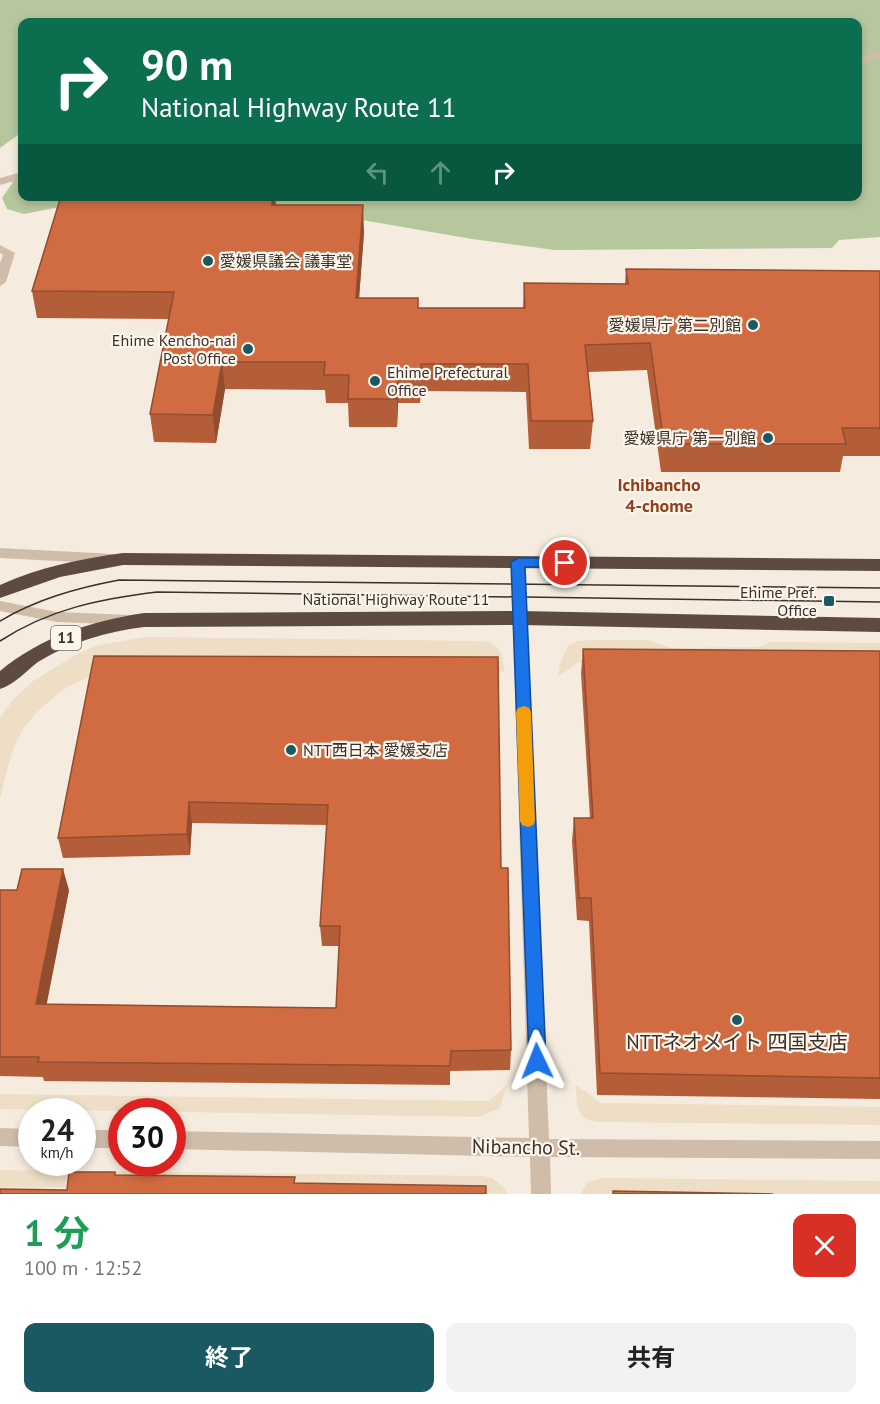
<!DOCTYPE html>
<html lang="ja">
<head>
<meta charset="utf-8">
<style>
  body { margin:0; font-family:"PT Sans","Noto Sans JP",sans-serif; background:#f2f2f2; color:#222; height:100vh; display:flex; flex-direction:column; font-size:22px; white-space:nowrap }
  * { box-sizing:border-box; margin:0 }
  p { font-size:20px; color:#767676 }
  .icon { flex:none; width:33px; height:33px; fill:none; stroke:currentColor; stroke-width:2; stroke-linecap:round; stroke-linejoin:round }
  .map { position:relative; height:1194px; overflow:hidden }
  .details { display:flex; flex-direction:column; background:#fff; flex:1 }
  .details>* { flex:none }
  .banner { position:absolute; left:18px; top:18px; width:844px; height:183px; border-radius:12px; box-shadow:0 3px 9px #0003; background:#0b6e4f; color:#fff; overflow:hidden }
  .speed { position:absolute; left:18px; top:1098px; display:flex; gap:12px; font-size:30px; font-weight:700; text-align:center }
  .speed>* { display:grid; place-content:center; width:78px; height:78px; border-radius:50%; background:#fff; box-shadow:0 3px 9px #0003; line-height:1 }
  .speed small { font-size:15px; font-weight:400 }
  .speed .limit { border:9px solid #d22; background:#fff; color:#111 }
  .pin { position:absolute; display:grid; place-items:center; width:51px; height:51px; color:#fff; margin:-26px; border:3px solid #fff; border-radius:50%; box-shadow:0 2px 6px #0007 }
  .me { position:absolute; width:66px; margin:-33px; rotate:358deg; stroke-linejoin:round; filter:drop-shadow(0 0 4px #0008) }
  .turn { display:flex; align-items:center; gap:21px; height:126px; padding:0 24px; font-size:27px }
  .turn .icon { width:78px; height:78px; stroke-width:2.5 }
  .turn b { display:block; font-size:42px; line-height:51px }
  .lanes { display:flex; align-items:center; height:57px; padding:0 24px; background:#0003; justify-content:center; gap:30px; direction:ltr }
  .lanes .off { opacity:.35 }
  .round { display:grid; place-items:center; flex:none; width:63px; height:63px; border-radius:12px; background:#f2f2f2 }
  .summary { display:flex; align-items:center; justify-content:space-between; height:102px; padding:0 24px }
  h1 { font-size:36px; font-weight:700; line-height:45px; color:#1e9e55 }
  .action { display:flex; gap:12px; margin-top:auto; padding:12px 24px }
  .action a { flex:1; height:69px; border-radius:12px; background:#1b5962; color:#fff; font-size:24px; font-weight:700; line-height:69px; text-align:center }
  .action a+a { background:#f2f2f2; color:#222 }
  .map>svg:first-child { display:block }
  .green { fill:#b6c69d }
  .plaza { fill:#eedec5 }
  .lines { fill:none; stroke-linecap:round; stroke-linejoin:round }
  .minor { fill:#cfbda9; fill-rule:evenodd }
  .highway { fill:#5e4b40; fill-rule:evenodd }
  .tram { stroke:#3c302a; stroke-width:1.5 }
  .wall { fill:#b45d39 }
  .shaded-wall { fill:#924c2e }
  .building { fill:#d16c42; stroke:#924c2e; stroke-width:1.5 }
  .route { fill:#1a73e8; stroke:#114b97; stroke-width:1.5 }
  .slow { fill:#f59e0b }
  .poi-dot { fill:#1b5962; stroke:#fcf6ed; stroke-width:2 }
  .labels { text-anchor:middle; stroke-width:4.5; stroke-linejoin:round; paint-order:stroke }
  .shield { fill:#fcf6ed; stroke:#766b64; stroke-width:1.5 }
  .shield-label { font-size:15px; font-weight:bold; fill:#3c302a }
  .poi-label { font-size:16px; fill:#3c302a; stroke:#fcf6ed; text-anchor:end }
  .street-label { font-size:16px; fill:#3c302a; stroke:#fcf6ed }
  .neighbourhood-label { font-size:18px; font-weight:bold; fill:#933e1b; stroke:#fcf6ed }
  .near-poi-label { font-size:20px; fill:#3c302a; stroke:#fcf6ed }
  .near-street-label { font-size:20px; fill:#3c302a; stroke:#fcf6ed }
</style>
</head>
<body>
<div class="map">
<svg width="880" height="1194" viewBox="0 0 880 1194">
  <rect width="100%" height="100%" fill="#f5ecdf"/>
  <polygon class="green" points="0,0 880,0 880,237 839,240 832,248 555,250 472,239 287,207 69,205 24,214 7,209 2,198 22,169 22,196 858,196 858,22 22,22 22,132 0,148"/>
  <g class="plaza">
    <polygon points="145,637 477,641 489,642 497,647 502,654 505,673 486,663 104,670 63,689 35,714 23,729 12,752 0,798 0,717 14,699 33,681 77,654 99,645"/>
    <polygon points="595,640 647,640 671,648 759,647 771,642 880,643 880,665 577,663 558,677 560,663 568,646 578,641"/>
    <polygon points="508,1084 499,1109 478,1117 0,1109 0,1094 489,1101"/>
    <polygon points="575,1084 601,1103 880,1107 880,1125 597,1122 585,1119 578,1109"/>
    <polygon points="0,1170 482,1176 492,1178 503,1187 507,1194 0,1187"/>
    <polygon points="602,1178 880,1181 880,1194 581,1194 587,1182"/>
  </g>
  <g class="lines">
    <g class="minor">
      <polygon points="880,50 880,57 858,66 858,59"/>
      <polygon points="22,172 22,179 0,185 0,178"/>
      <polygon points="0,245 15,253 6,282 0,286 0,263 3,255 0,253"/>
      <polygon points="0,548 114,554 121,559 114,564 0,558"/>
      <polygon points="518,558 525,563 549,1139 880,1141 880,1159 550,1157 551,1194 531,1194 530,1157 172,1149 172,1131 529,1138 511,563"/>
      <polygon points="0,601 57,612 132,615 137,616 140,620 137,624 132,625 57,622 0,611"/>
      <polygon points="0,1128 32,1129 32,1147 0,1146"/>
      <rect x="82" y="1130" width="40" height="18"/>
    </g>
    <g class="highway">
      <path d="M123 553 880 559V571L123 565 60 577 0 598V585C39 567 81 559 123 553Z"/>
      <path d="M520 611 880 618V632L520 625 144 627C106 632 70 642 38 662 26 671 14 685 0 689V671C41 637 91 621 144 613Z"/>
    </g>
    <g class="tram">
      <path d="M0 621C37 599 77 588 119 580L880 588"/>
      <path d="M0 641C49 609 100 599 157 592L880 602"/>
    </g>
  </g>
  <g class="wall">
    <polygon points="61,196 275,196 276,205 364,232 359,298 418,308 523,308 524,283 625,284 626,269 880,271 880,456 843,456 840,472 661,472 647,370 588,372 593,421 590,449 529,449 526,392 421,391 420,403 398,403 397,427 349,427 348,403 326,403 325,390 225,389 216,443 154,442 150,414 169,319 37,318 32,291"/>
    <polygon points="583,649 880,651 880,1099 597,1095 589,921 577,920 572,841 574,818 590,818 581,673"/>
    <polygon points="94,656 501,868 511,1050 510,1070 450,1071 450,1085 44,1081 43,1077 0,1076 0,890 69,890 46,1004 336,1008 339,946 322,946 320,926 327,825 192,823 190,855 63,858 58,838"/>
  </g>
  <g class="shaded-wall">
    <polygon points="273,196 275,196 276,215 272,205"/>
    <polygon points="363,205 364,232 357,325 356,298"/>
    <polygon points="222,362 225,389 216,443 213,415"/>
    <polygon points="398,375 398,403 397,427 397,399"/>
    <polygon points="189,802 192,823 190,855 187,834"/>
    <polygon points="63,869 69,890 43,1023 36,1004"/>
  </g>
  <g class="building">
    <polygon points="61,196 273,196 272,205 363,205 356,298 418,298 418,308 525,308 524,283 628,284 626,269 880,271 880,428 842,428 846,444 664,444 650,343 585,345 593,421 531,421 528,364 421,364 420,375 398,375 397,399 348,399 349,375 324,375 325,362 222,362 213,415 150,414 174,292 32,291"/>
    <polygon points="583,649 880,651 880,1078 600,1073 591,898 579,898 574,818 593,818"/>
    <polygon points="94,656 498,657 501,868 508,868 511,1050 451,1051 450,1066 38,1062 39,1057 0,1057 0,890 17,890 22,869 63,869 36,1004 336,1008 340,926 320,926 328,805 189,802 187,834 58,838"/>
    <polygon points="69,1172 115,1172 115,1175 295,1177 294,1183 486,1186 486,1194 0,1194 0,1189 67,1190"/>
    <polygon points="613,1191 773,1194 613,1194"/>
  </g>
  <polygon class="route" points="518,558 565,558 571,563 565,567 525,567 546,1061 543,1066 537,1069 531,1066 529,1061 511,562"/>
  <polygon class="slow" points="524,706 529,708 531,712 535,821 533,825 528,827 522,825 520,821 516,712 518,708"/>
  <g class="poi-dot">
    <circle cx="208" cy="261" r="6"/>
    <circle cx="753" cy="325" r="6"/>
    <circle cx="248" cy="349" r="6"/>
    <circle cx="375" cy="381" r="6"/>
    <circle cx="768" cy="438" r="6"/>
    <rect x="823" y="595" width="12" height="12" rx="3"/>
    <circle cx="291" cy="750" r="6"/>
    <circle cx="737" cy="1020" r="6"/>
  </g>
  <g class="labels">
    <rect class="shield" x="51" y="626" width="30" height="24" rx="4.5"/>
    <g class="shield-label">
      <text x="66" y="643">11</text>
    </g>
    <g class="poi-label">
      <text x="220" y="267" text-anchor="start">愛媛県議会 議事堂</text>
      <text x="741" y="331">愛媛県庁 第二別館</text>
      <text x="236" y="346">Ehime Kencho-nai<tspan x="236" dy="18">Post Office</tspan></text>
      <text x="387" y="378" text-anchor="start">Ehime Prefectural<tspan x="387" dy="18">Office</tspan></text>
      <text x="756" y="444">愛媛県庁 第一別館</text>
      <text x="817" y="598">Ehime Pref.<tspan x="817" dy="18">Office</tspan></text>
      <text x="303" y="756" text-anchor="start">NTT西日本 愛媛支店</text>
    </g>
    <g class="street-label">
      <text x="396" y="605">National Highway Route 11</text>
    </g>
    <g class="neighbourhood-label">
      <text x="659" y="491">Ichibancho<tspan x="659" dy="21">4-chome</tspan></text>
    </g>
    <g class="near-poi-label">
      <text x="737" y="1049">NTTネオメイト 四国支店</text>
    </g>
    <g class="near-street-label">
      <text transform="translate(526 1147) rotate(1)" y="7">Nibancho St.</text>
    </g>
  </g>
</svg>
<div class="speed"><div>24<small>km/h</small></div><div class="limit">30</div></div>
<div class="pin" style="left:565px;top:563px;background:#d93025"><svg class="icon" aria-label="arrive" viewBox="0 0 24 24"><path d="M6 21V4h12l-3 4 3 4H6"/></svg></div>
<svg class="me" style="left:537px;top:1061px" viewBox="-20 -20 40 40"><path d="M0-17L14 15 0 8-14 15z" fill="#1a73e8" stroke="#fff" stroke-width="4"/></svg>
<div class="banner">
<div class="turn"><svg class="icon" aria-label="right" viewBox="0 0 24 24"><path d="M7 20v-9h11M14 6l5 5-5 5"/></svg><div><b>90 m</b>National Highway Route 11</div></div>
<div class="lanes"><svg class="icon off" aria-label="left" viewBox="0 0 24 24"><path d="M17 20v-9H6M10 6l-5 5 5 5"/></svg><svg class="icon off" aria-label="ahead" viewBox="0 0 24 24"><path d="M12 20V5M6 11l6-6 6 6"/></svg><svg class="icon" aria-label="right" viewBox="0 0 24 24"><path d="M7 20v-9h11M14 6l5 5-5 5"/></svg></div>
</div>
</div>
<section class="details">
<div class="summary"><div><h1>1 分</h1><p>100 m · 12:52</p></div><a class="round" style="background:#d93025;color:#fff"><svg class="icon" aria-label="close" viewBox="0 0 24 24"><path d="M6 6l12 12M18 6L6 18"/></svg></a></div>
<div class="action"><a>終了</a><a>共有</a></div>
</section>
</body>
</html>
